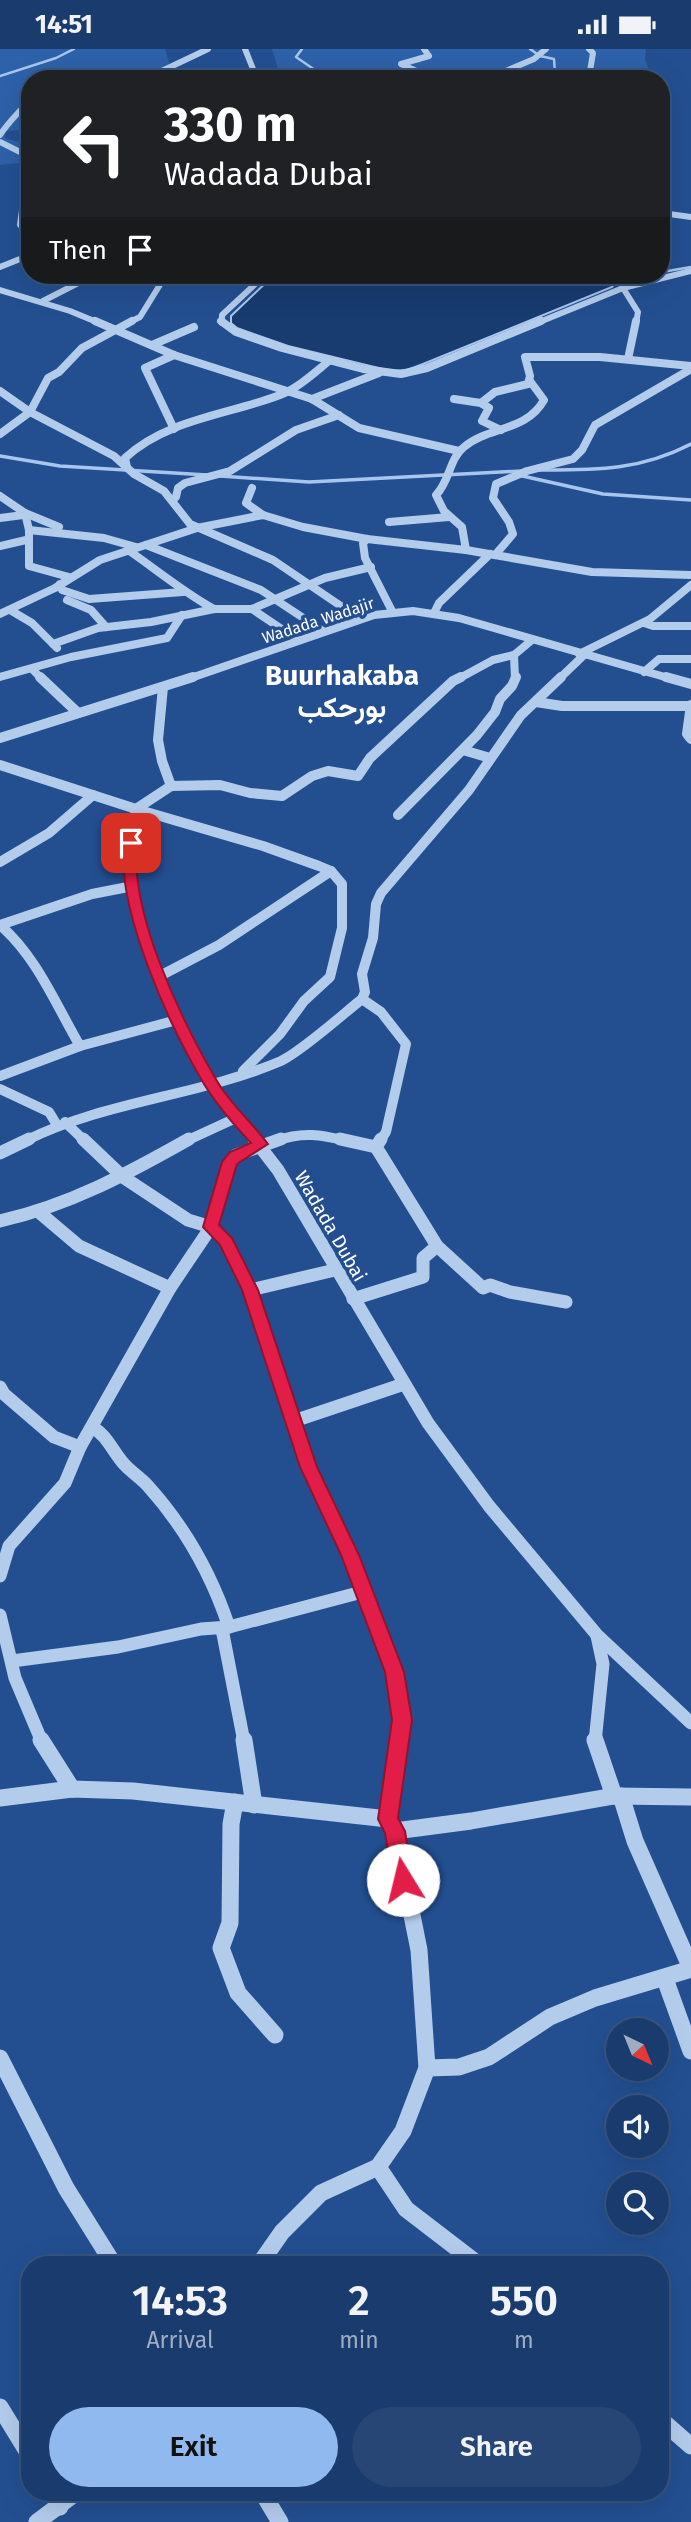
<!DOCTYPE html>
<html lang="en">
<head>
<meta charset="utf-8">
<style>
  body { margin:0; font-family:"Fira Sans",Vazirmatn,sans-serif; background:#274675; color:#f1f3f6; height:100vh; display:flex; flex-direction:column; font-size:26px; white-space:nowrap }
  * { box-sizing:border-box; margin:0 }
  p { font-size:23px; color:#9fadc2 }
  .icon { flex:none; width:38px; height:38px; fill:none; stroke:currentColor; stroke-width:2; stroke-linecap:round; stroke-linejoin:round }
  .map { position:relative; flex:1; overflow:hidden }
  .side { position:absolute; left:21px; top:2207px; width:648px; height:245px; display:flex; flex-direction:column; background:#1a3b6d; border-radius:28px; box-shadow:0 7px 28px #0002,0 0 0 2px #385580 }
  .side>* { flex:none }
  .top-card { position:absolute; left:21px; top:21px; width:649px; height:214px; border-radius:28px; box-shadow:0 7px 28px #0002,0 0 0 2px #385580; background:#202124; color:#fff; overflow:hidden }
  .needle { width:46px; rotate:137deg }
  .fabs { position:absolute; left:606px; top:1969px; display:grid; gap:14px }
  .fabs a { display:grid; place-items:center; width:63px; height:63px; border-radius:50%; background:#1a3b6d; box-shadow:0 7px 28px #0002,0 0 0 2px #385580; font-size:35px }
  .pin { position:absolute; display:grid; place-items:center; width:60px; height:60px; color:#fff; margin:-30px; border-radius:14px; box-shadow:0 4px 10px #0006 }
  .me { position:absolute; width:77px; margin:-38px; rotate:351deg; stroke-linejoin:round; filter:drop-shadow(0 0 5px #0008) }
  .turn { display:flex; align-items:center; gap:24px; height:147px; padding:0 28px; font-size:32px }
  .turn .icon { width:91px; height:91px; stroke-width:2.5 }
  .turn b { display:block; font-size:49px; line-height:60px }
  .then { display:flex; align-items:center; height:66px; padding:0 28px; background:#0003; gap:14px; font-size:26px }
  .eta { display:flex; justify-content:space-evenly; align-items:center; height:119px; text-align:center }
  .eta b { font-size:42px; font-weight:600; line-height:49px }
  .primary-button { display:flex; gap:14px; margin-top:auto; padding:14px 28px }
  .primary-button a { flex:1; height:80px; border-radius:42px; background:#90b9f0; color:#111; font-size:28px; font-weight:600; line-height:80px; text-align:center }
  .primary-button a+a { background:#274675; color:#f1f3f6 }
  .status { display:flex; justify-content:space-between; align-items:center; height:49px; padding:0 35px; background:#1a3b6d; direction:ltr }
  .status svg { height:19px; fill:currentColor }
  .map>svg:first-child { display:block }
  .green { fill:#2d61a9 }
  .water { fill:#183b70; stroke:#a8c6ed; stroke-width:2 }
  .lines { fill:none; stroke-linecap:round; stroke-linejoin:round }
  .stream-far1 { stroke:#a8c6ed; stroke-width:2.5 }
  .stream { stroke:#a8c6ed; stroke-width:3.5 }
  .minor-far4 { stroke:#b4ccec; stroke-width:6 }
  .minor-far3 { stroke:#b4ccec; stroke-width:8 }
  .minor-far2 { stroke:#b4ccec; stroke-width:10 }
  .minor-far1 { stroke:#b4ccec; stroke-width:13 }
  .minor { stroke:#b4ccec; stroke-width:17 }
  .route { fill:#e11d48; stroke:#92132f; stroke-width:2 }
  .labels { text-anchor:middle; stroke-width:7; stroke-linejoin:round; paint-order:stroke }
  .far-street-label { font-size:16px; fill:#fff; stroke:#234f91 }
  .street-label { font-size:19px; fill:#fff; stroke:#234f91 }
  .far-town-label { font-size:28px; font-weight:bold; fill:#fff; stroke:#234f91 }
</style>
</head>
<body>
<div class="status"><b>14:51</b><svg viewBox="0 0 49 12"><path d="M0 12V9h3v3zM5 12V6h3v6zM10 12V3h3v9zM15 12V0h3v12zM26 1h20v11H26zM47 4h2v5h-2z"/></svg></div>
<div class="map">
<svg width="691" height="2473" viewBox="0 0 691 2473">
  <rect width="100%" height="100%" fill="#234f91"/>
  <g class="green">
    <polygon points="0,0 165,0 174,30 30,30 30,80 6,82 5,89 30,96 30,113 0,116"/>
    <polygon points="272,0 646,0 645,10 652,30 514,30 476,19 438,30 281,30"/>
  </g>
  <polygon class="water" points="274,226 617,226 618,229 612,238 423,315 407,321 391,322 288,297 237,279 231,274 231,267"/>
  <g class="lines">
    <g class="stream-far1">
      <polyline points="302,0 296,8 315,21 311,25 316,30"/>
      <polyline points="530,0 540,7 554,10 555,24 546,30"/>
      <polyline points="0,27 56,9 74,0"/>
      <polyline points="293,30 295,24"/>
      <polyline points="662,223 691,218"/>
      <polyline points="618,229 648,226"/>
    </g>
    <g class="stream">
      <polyline points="0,407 60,417 207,426"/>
      <path d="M538 421C595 421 639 422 691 395"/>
      <polyline points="518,426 603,445 691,451"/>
      <polyline points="220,427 309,433 522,422"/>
    </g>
    <g class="minor-far4">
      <polyline points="245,0 257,30"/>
      <polyline points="424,0 429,7 401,15 434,30"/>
      <polyline points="589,0 593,4 590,22 593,30"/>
      <polyline points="57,30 60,23"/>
      <polyline points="145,30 208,0"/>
      <polyline points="487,30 534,10 546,0"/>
      <path d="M0 86C9 72 20 63 30 50"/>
      <polyline points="0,93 30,108"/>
      <polyline points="30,158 22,161 20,176 30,184"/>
      <polyline points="662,164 691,168"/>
      <polyline points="0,218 30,206"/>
      <polyline points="173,226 202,226"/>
      <polyline points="632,226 623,239 638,263 636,274"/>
      <polyline points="0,241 70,262 99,274"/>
      <polyline points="43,252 88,229"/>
      <polyline points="128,274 140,268 166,226"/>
      <polyline points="222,274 222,266 265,226"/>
      <polyline points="537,274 623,239 691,222"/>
    </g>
    <g class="minor-far3">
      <polyline points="95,272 174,306 312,350 359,379 459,402"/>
      <polyline points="221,272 236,283 282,299 363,320 401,325 427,319 541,272"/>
      <polyline points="152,296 194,278"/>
      <polyline points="174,306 145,319 174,380"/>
      <polyline points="628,310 636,272"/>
      <polyline points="0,342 30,363 114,407 134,425 164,442 190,475 273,511 360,570"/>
      <polyline points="312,350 379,324"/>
      <polyline points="454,350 481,354 489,359 482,372 501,381"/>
      <polyline points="481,354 495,343 528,335 530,327 525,308 600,308 691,317"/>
      <polyline points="0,385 30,363 48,329 59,323 82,299 132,272"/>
      <path d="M127 418 125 409C167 370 228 366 280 346 298 339 314 324 329 312"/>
      <polyline points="252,439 246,454 263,466"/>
      <polyline points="0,447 25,464 29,481 29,517 69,528"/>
      <polyline points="172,451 176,448 178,439 185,434 230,422 296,381 339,366"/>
      <polyline points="25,464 59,478"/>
      <polyline points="0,469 23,466"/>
      <polyline points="389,473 449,468"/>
      <polyline points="29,481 104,489 136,498"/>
      <polyline points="367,490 363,494 365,509 392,562"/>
      <polyline points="146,496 261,541 323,582"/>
      <polyline points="0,497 26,491"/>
      <path d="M128 501C157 521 183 543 214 560"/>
      <path d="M466 501 462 478 444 462 436 446C450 432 449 410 464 398 489 377 526 383 544 351L530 332"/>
      <polyline points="495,506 513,485 509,473 493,449 496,435 527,422 573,410 582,401 595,376 691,320"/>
      <polyline points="60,535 62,541 89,550 183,543"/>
      <polyline points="67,551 91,561 106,578"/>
      <polyline points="252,560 298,591"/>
      <polyline points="10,561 32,574 57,599"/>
      <polyline points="434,564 439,554 490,505"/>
      <polyline points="0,565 55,539 100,511 197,479 263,466 303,478 367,490 466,501 592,523 691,526"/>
      <polyline points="644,574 653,577 691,577"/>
      <polyline points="53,595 98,579 151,573 214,560 252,560 325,529 371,518"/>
      <polyline points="579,605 650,570 691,536"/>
      <polyline points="514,606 515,630"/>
      <polyline points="32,620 42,630"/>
      <polyline points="644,623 659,610 691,610"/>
      <polyline points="0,628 71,608 167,589 182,566"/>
      <polyline points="188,630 374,566 413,562 459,569 672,630"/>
      <polyline points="458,630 493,611 514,606 532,591"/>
      <polyline points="559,630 584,606"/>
    </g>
    <g class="minor-far2">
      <polyline points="40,628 78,664"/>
      <polyline points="666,628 691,635"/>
      <polyline points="536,653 562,657 690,657"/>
      <polyline points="691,656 687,685 691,690"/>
      <polyline points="0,689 193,628"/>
      <polyline points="463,701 490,709"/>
      <polyline points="0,716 136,760 128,816 141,874 158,928 211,1034 255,1092"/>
      <polyline points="171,737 220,736 250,744 282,747 312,727 328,722 358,727 370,709 453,632 461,628"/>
      <polyline points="136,760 263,797 319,817 331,822 342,835 342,879 330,928 304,952 280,985 243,1022"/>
      <polyline points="136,760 171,737 162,712 158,691 163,638"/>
      <polyline points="398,766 477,686 495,663 500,650 512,637 516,628"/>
      <polyline points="0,813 49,784 93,746"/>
      <path d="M0 876C37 908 56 956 80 997"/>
      <polyline points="0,876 92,845 133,837"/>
      <polyline points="158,928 219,896 331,822"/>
      <polyline points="362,950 381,963 406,995 386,1083 380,1092"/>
      <polyline points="0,1027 80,997 177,971"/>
      <polyline points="0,1040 49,1063 57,1076"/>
      <polyline points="65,1073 85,1092"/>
      <path d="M25 1092C105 1052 199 1047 281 1012 302 1002 342 966 362 950L365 943 362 925 373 889 376 855 381 844 469 741 521 666 561 628"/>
      <polyline points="186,1092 236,1069"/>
      <path d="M276 1092C303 1082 321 1086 348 1092"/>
    </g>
    <g class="minor-far1">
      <polyline points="83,1090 123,1128 188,1171 211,1178 226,1193 250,1241 309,1418 350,1506 394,1623 402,1671 399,1693"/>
      <polyline points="254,1090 278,1121 428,1374 489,1457 597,1586 691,1674"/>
      <polyline points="340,1090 376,1098"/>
      <polyline points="381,1090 376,1098 437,1197 483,1239 490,1236 510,1243 566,1253"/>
      <polyline points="0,1104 29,1090"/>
      <polyline points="40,1164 79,1197 170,1239"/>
      <path d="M0 1172C70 1156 127 1125 189 1090"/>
      <polyline points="250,1241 335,1221"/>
      <polyline points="353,1250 423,1228 423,1209 437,1197"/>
      <polyline points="0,1338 4,1345 54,1388 80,1398"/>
      <polyline points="294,1372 404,1335"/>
      <path d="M92 1378C107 1386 113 1403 124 1415 131 1423 141 1429 148 1437 184 1477 212 1527 229 1578"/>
      <polyline points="0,1527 9,1497 65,1434 80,1398 170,1239 211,1178 230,1113 236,1106 281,1090"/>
      <polyline points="0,1566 15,1629 42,1693"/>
      <polyline points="222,1580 244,1693"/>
      <polyline points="12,1612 118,1598 201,1580 229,1578 362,1543"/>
      <polyline points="595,1693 603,1615 597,1587"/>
    </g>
    <g class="minor">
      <polyline points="41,1691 72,1740"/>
      <polyline points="244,1691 254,1756"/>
      <polyline points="595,1691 614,1747"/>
      <polyline points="621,1747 635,1792 691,1919"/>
      <polyline points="0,1749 72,1740 133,1742 388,1770"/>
      <polyline points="235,1753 231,1775 230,1874 221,1899 238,1944 275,1986"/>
      <polyline points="395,1782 471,1772 614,1747 691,1748"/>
      <polyline points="665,1930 691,2002"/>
      <polyline points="0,2009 66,2139 114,2216"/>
      <polyline points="427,2019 459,2018 489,2008 550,1968 595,1949 691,1920"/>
      <polyline points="378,2118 406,2160 479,2216"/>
      <polyline points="259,2216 282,2183 321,2144 378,2118 403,2082 427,2019 419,1901 395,1782 388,1770 399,1691"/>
      <polyline points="0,2358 30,2407"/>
      <polyline points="660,2370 691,2397"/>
      <polyline points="51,2443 60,2458"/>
      <polyline points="262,2443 280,2473"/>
      <polyline points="37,2473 77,2443"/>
    </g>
  </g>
  <path class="route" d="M131 791 137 794C129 864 182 972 217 1032 231 1056 252 1073 268 1095L237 1115 219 1176 232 1189 258 1241 317 1418 359 1506 404 1623 412 1671 398 1769 405 1782 413 1831 410 1837 403 1840 396 1837 393 1831 385 1784 378 1770 392 1671 385 1623 341 1506 300 1418 242 1241 220 1196 203 1178 222 1113 230 1103 251 1094C234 1076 217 1056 204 1035 170 978 116 861 124 794Z"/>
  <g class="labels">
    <g class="far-street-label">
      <text transform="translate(318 571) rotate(-18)" y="6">Wadada Wadajir</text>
    </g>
    <g class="street-label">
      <text transform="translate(331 1177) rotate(60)" y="7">Wadada Dubai</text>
    </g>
    <g class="far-town-label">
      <text x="342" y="636">Buurhakaba<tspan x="342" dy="32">بورحكب</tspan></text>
    </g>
  </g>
</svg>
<div class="fabs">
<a><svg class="needle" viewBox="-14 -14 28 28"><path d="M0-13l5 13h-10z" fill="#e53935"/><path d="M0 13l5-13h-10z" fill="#9fadc2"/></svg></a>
<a><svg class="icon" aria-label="sound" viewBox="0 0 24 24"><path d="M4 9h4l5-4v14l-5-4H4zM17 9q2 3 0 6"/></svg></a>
<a><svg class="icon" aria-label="search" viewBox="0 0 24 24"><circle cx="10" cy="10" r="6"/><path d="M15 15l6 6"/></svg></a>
</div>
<div class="pin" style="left:131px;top:794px;background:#d93025"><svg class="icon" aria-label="arrive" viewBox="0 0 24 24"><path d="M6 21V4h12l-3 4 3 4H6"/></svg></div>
<svg class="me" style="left:403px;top:1831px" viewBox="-20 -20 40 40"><circle r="19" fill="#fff"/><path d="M0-13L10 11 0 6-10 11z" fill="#e11d48"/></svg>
<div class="top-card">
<div class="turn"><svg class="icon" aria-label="left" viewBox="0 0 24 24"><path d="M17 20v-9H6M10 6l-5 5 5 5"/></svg><div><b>330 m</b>Wadada Dubai</div></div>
<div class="then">Then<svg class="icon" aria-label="arrive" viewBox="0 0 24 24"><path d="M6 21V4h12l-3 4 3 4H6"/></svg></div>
</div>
<section class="side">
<div class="eta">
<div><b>14:53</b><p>Arrival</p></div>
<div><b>2</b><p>min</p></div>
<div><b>550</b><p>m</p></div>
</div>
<div class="primary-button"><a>Exit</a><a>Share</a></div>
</section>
</div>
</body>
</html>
